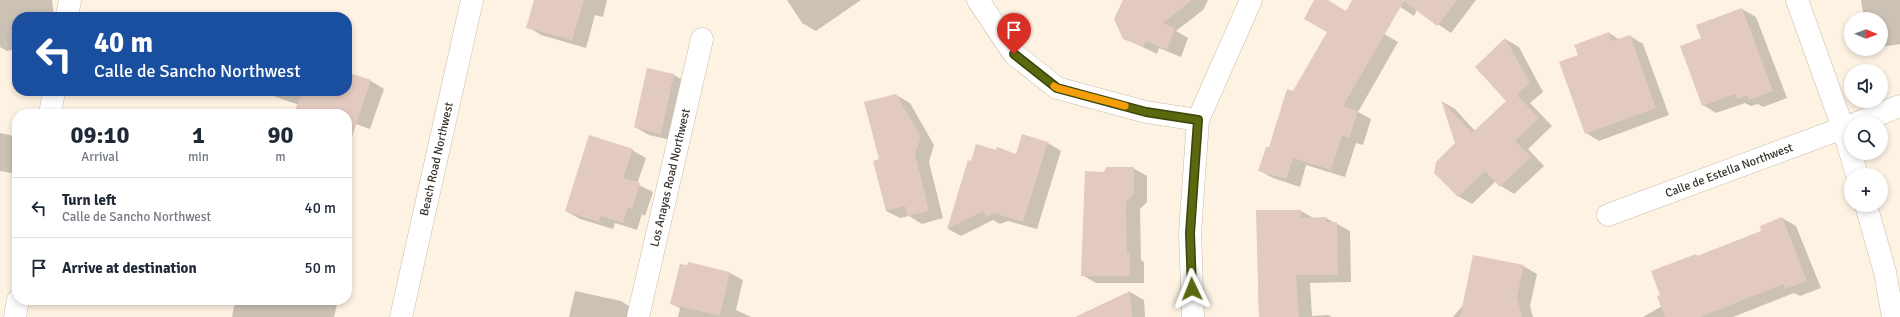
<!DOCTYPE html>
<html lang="en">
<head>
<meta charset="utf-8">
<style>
  body { margin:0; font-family:Signika,sans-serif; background:#f6f6f7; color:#1f2937; height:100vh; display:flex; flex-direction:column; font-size:15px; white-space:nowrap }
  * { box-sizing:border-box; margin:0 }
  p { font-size:13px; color:#747a83 }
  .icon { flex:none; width:22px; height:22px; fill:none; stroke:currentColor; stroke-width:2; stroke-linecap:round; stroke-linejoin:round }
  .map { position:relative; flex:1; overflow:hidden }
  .panel { position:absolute; left:12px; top:109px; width:340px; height:196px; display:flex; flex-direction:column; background:#fff; border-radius:16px; box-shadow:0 2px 6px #0003 }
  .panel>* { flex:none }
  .top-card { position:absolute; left:12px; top:12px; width:340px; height:84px; border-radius:16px; box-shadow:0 2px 6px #0003; background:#1a4fa0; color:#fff; overflow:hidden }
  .needle { width:26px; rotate:91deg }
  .tools { position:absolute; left:1844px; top:12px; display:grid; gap:8px }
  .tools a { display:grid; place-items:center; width:44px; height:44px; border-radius:50%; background:#fff; box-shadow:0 2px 6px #0003; font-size:20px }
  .pin { position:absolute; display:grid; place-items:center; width:34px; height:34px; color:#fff; margin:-41px -17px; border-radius:50% 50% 50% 0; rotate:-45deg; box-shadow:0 0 4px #0007 }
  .pin .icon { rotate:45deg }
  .me { position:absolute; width:44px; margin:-22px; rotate:358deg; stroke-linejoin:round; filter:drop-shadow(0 0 3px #0008) }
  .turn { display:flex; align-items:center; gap:14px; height:84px; padding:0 16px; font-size:18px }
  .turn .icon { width:52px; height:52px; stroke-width:2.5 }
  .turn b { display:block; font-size:28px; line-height:34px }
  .eta { display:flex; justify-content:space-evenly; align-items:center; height:68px; text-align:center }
  .eta b { font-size:24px; font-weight:800; line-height:28px }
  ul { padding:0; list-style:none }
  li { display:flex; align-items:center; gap:12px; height:60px; padding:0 16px; border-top:1px solid #e0e1e3 }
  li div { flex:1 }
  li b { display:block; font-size:15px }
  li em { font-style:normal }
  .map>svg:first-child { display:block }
  .shadow { fill:#0003 }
  .building { fill:#e2cac0 }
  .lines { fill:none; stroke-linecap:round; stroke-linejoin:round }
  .minor-casing { stroke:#c9bba9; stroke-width:23 }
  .minor { stroke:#fff; stroke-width:22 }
  .route-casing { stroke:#3b440a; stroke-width:10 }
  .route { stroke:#5b680f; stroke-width:7 }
  .slow { stroke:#f59e0b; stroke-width:7 }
  .labels { text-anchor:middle; stroke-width:3.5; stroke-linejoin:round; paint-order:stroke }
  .street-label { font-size:12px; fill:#37322a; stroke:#fff }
</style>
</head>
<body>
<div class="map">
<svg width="1900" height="317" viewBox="0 0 1900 317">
  <rect width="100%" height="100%" fill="#fef2e3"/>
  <g class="shadow">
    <polygon points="0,0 52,0 54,17 17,17 17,49 7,51 0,47"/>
    <polygon points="535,0 607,0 603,17 595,15 586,48 541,35 528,27"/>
    <polygon points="787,0 861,0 816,31 802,23"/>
    <polygon points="1124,0 1208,0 1203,10 1176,31 1188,38 1181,57 1159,48 1157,54 1124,38"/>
    <polygon points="1315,0 1326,0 1398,42 1358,112 1371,119 1363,145 1356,143 1345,177 1306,165 1300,187 1273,178 1260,171 1294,92 1329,32"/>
    <polygon points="1390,0 1476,0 1451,33 1417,10 1414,16"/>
    <polygon points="1861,0 1900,0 1900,44 1881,47 1881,19 1864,19"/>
    <polygon points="1742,9 1756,17 1787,98 1763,107 1758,104 1751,106 1745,103 1716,113 1703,105 1702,39"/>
    <polygon points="1609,33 1620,40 1630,36 1643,44 1669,115 1599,141 1586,133 1579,56"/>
    <polygon points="1505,39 1519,47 1543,92 1530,103 1552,126 1528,149 1544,166 1514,194 1501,186 1496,181 1472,204 1458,196 1456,144 1443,102 1455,109 1476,132 1508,101"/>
    <polygon points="648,69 674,75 688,83 675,141 649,135 635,127"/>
    <polygon points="347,73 371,81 384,89 370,129 347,121 347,114 325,114 276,97 265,91 347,91"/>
    <polygon points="896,95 910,103 934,145 929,162 943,218 922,224 909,216 900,218 886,211 880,160"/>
    <polygon points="0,133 10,135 17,139 17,174 0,171"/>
    <polygon points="1048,143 1061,151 1037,229 1008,221 1000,224 993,220 961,236 948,229 968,161 972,162 1017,155"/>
    <polygon points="632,150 646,158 637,184 653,192 645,216 642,214 637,230 615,223 613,229 580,219 566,211"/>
    <polygon points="1133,168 1147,176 1147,202 1140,209 1141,260 1144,262 1144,283 1096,283 1082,275 1105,173"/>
    <polygon points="347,184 352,187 347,207 352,210 347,232"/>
    <polygon points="1257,211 1301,211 1315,219 1326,218 1350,231 1351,282 1310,283 1312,316 1328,315 1332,317 1259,317"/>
    <polygon points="1782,218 1796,226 1821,288 1800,296 1794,293 1733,317 1643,317 1662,306 1661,295 1696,255 1699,257 1762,231"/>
    <polygon points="689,263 730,273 743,280 736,310 751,317 678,317 680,308 671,304"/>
    <polygon points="1523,266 1537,274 1530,306 1533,317 1453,317 1464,304"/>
    <polygon points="575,291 621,301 632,308 630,317 569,317"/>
    <polygon points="1130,292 1144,300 1145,317 1091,317 1091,310"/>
    <polygon points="235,300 250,302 251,300 338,300 334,317 232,317"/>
  </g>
  <g class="building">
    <polygon points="534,0 584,0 572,40 526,28"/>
    <polygon points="1123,0 1192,0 1163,23 1175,29 1167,50 1146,41 1143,47 1123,39 1114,19"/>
    <polygon points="1314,0 1328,0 1346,11 1352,0 1457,0 1437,26 1404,1 1343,106 1358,111 1349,138 1342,136 1331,170 1293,158 1286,179 1258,171 1266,147 1269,147 1287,89 1293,91 1327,32 1304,19"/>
    <polygon points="1742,8 1773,91 1749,100 1747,95 1737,99 1735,94 1702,106 1680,46 1701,38 1696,25"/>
    <polygon points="1609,32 1612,41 1630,35 1656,108 1585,134 1559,62 1578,55 1574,45"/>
    <polygon points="1505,38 1530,83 1517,95 1539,118 1515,141 1531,157 1500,187 1485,171 1458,197 1434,173 1436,162 1455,143 1441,100 1472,133 1506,101 1475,67"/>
    <polygon points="647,68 674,74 661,134 634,127"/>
    <polygon points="347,72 371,80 351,140 347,139 347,114 294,114 302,91 347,91"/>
    <polygon points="896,94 921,137 915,154 929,211 907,216 905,206 886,211 873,161 879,159 864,102"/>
    <polygon points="1022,134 1048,142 1023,222 994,213 986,217 983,211 947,229 968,160 971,161 976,144 996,150 997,147 1016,154"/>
    <polygon points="589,135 633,149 623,178 640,183 632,209 628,207 623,223 601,216 599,222 565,211"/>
    <polygon points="1106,167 1134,167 1134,194 1126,202 1127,253 1130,253 1130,276 1081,276 1085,171 1104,172"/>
    <polygon points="1256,210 1301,210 1301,218 1326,217 1326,222 1337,222 1338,275 1296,275 1299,317 1259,317"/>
    <polygon points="1782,217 1807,281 1785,289 1783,284 1700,317 1665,317 1657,296 1660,295 1651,271 1696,254 1697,256 1761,231 1760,226"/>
    <polygon points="1473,255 1524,265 1517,297 1522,317 1460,317"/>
    <polygon points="688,262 730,272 720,316 670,304 680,264 687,265"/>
    <polygon points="1130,291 1132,317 1075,317"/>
  </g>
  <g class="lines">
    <g class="minor-casing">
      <g id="minor">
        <polyline points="978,0 1014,54 1057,88 1146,112 1198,120"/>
        <polyline points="1797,0 1843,128 1857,175"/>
        <polyline points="67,17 70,0"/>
        <polyline points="50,114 54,91"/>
        <polyline points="1857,123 1900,106"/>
        <polyline points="1866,205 1885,272 1893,317"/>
        <path id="s1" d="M1608 215 1851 125"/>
        <polyline points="15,317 18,300"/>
        <path id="s2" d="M401 317 472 0"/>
        <path id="s3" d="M638 317 702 39"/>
        <polyline points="1193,317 1190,233 1198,120 1251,0"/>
      </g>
    </g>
    <use href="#minor" class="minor"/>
  </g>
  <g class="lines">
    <g class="route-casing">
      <polyline id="route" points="1014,54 1057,88 1146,112 1198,120 1190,233 1192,289"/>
    </g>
    <use href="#route" class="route"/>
    <polyline class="slow" points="1054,86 1057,88 1125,106"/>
  </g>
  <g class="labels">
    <g class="street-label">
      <text dy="4" stroke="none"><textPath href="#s2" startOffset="162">Beach Road Northwest</textPath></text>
      <text dy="4" stroke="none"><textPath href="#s1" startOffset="129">Calle de Estella Northwest</textPath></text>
      <text dy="4" stroke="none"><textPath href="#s3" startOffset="143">Los Anayas Road Northwest</textPath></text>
    </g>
  </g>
</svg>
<div class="tools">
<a><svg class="needle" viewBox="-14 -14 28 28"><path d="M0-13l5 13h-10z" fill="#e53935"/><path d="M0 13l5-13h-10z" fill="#747a83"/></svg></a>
<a><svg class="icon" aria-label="sound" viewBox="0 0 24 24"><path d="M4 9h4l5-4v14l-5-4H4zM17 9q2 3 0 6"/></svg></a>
<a><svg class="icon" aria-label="search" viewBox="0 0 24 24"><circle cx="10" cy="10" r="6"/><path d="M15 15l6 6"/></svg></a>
<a>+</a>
</div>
<div class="pin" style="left:1014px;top:54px;background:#d93025"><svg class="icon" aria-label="arrive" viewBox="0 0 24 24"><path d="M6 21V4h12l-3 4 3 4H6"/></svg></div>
<svg class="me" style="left:1192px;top:289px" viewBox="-20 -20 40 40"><path d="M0-17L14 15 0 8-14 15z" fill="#5b680f" stroke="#fff" stroke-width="4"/></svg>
<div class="top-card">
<div class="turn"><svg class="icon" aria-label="left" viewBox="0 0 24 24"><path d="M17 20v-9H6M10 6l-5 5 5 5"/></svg><div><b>40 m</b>Calle de Sancho Northwest</div></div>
</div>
<section class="panel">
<div class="eta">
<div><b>09:10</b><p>Arrival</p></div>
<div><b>1</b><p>min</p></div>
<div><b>90</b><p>m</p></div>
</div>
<ul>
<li><svg class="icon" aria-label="left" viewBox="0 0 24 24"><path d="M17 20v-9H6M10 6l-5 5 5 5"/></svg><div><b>Turn left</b><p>Calle de Sancho Northwest</p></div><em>40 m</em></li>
<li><svg class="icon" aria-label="arrive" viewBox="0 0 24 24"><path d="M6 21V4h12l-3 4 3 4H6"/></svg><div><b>Arrive at destination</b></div><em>50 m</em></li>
</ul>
</section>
</div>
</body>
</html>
